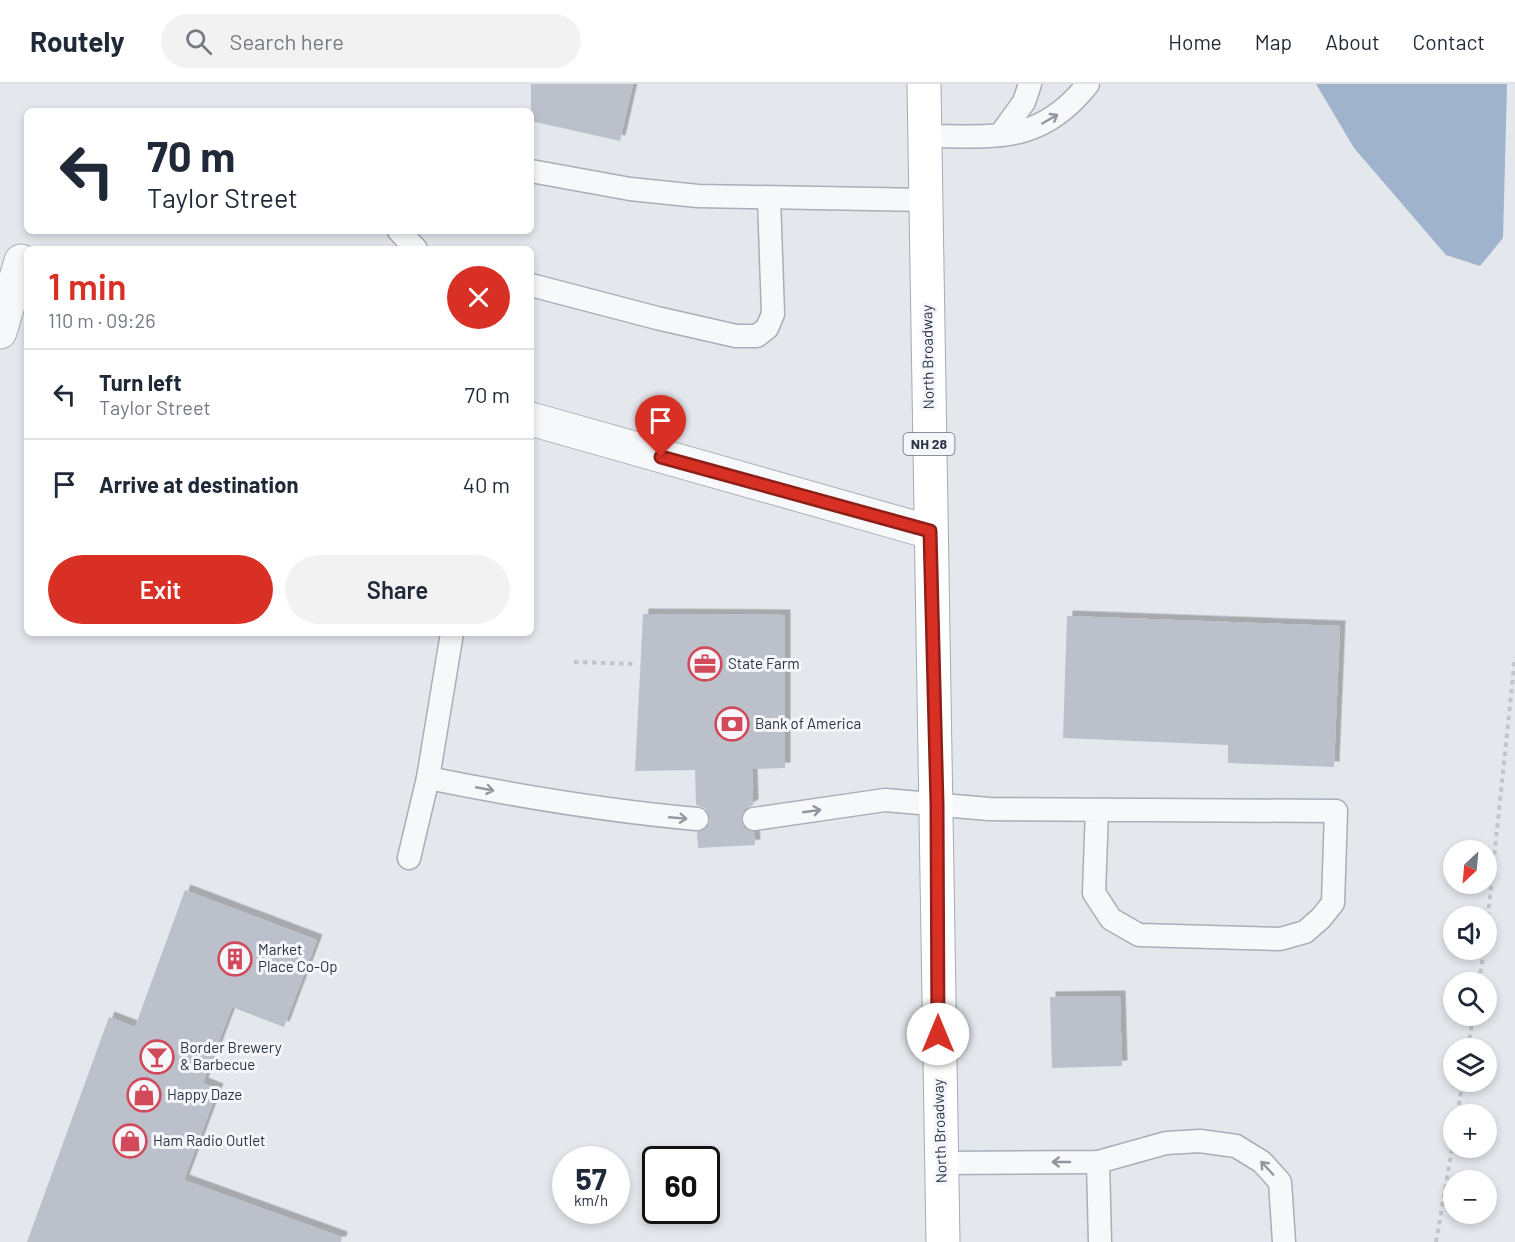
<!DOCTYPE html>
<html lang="en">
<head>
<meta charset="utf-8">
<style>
  body { margin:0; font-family:Barlow,sans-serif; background:#f2f2f3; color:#1f2937; height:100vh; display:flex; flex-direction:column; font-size:22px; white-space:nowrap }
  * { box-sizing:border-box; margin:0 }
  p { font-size:20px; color:#747a83 }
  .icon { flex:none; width:33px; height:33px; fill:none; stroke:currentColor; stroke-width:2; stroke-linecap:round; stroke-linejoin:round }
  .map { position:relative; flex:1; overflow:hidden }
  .drawer { position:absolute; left:24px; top:162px; width:510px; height:390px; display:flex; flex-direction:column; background:#fff; border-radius:9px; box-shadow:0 3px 9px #0003 }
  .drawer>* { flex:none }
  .hud { position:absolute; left:24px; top:24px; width:510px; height:126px; border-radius:9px; box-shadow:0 3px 9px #0003; background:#fff; color:#1f2937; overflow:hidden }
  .needle { width:39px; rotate:206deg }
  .fabs { position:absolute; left:1443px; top:756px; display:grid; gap:12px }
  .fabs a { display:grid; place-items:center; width:54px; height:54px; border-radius:50%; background:#fff; box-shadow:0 3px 9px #0003; font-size:30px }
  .speed { position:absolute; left:552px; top:1062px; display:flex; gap:12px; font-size:30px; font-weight:700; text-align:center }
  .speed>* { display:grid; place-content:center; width:78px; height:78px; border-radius:50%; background:#fff; box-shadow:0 3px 9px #0003; line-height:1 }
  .speed small { font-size:15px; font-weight:400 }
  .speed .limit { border:3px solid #111; border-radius:9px; background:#fff; color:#111 }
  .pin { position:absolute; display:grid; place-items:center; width:51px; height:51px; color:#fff; margin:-62px -26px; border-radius:50% 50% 50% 0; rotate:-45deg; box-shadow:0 0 6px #0007 }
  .pin .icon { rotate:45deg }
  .me { position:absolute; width:66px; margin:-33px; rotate:0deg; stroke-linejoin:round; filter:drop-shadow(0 0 4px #0008) }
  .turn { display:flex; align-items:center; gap:21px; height:126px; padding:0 24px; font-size:27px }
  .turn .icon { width:78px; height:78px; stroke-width:2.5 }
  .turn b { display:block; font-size:42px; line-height:51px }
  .round { display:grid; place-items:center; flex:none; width:63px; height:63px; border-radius:32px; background:#f2f2f3 }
  .overview { display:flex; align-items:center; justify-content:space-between; height:102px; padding:0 24px }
  h1 { font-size:36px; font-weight:600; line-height:45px; color:#d93025 }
  .primary-button { display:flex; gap:12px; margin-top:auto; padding:12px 24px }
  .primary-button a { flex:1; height:69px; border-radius:36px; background:#d93025; color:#fff; font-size:24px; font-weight:600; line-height:69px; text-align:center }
  .primary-button a+a { background:#f2f2f3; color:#1f2937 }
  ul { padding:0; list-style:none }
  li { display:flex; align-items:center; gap:18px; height:90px; padding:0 24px; border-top:2px solid #e0e1e3 }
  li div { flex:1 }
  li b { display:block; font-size:22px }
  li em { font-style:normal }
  header { display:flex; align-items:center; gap:36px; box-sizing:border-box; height:84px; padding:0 30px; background:#fff; border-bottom:2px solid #e0e1e3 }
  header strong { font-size:28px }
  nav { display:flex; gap:33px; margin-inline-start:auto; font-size:21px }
  .search { width:420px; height:54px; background:#f2f2f3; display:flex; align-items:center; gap:15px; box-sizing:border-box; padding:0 21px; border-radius:33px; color:#747a83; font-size:22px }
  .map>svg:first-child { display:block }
  .water { fill:#9fb4cc }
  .building { fill:#bbc0ca; filter:url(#shadow) }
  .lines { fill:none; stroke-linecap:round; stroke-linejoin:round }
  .lane-casing { stroke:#a9aeb7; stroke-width:25 }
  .street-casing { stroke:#a9aeb7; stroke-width:35 }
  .primary-casing { stroke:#a3abb8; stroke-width:35 }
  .path { stroke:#c2c5cb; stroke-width:4; stroke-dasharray:4.5 4.5; stroke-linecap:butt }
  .lane { stroke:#f7f8fa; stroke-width:22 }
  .street { stroke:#f7f8fa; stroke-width:33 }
  .primary { stroke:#fff; stroke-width:33 }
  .oneway { stroke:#9196a0 }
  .route-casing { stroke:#8d1f18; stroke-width:15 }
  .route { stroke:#d93025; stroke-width:10 }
  .labels { text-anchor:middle; stroke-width:6; stroke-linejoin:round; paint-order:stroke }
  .shield { fill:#f4f6f9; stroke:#676e7b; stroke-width:1.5 }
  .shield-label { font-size:14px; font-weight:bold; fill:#2b3445 }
  .street-label { font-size:15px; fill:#2b3445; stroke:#f4f6f9 }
  .poi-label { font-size:15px; fill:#2b3445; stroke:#f4f6f9; text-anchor:start }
</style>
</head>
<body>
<header>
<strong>Routely</strong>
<div class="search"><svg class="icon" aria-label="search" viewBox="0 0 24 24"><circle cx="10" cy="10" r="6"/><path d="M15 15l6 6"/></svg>Search here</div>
<nav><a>Home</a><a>Map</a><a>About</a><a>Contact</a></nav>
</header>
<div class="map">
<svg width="1515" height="1158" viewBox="0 0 1515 1158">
  <defs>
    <filter id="shadow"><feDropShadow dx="5.5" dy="-5.5" stdDeviation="0" flood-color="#0004"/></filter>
  </defs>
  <rect width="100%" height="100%" fill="#e4e7ec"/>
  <polygon class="water" points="1316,0 1507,0 1503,154 1480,182 1446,171 1354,64"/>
  <g class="building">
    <polygon points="531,0 633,0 620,57 531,37"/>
    <polygon points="643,530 785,531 785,684 752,685 753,721 745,725 741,736 744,744 754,748 755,761 698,764 697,748 708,743 710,736 705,724 696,721 695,686 635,687"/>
    <polygon points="1067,532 1340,542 1334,683 1228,679 1228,661 1063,654"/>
    <polygon points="185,806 317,856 284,943 232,923 203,999 218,1005 184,1096 342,1153 341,1158 27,1158 109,933 135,943"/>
    <polygon points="1120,912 1122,982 1052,984 1050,913"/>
  </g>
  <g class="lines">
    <g class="lane-casing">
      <g id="lane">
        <polyline points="1000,51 1024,18 1030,0"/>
        <path d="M924 52C995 52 1040 61 1088 0"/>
        <polyline points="531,87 630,105 698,112 926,116"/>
        <polyline points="399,147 416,165"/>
        <polyline points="531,201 657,234 736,252 757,252 767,244 773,230 769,114"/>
        <path d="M428 694C517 712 606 727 697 735"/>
        <polyline points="754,735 885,716 989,725 1336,727 1333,819 1321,834 1305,848 1280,855 1139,851 1111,835 1094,809 1097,726"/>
        <polyline points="409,774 428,694 452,549"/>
        <polyline points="1098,1078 1100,1158"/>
        <polyline points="942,1079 1098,1078 1166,1059 1200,1057 1236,1062 1262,1078 1280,1098 1284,1158"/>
      </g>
    </g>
    <g class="street-casing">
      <g id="street">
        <polyline points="0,248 21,177"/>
        <polyline points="531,335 930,448"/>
      </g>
    </g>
    <g class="primary-casing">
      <polyline id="primary" points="924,0 943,1158"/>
    </g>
    <g class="path">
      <polyline points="574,578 633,580"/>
      <polyline points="1486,851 1515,573"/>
      <polyline points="1479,898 1484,866"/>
      <polyline points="1468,964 1473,932"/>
      <polyline points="1457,1030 1463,998"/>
      <polyline points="1436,1158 1454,1053"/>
    </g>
    <use href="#lane" class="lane"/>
    <use href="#street" class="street"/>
    <use href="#primary" class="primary"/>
  </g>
  <defs><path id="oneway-shaft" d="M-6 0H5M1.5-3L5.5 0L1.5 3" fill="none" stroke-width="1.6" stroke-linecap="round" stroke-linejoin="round" transform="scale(1.5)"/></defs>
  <g class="oneway">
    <use href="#oneway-shaft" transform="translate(1050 35) rotate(-30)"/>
    <use href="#oneway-shaft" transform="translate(485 705) rotate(11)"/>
    <use href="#oneway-shaft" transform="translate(812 727) rotate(-8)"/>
    <use href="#oneway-shaft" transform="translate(678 734) rotate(5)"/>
    <use href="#oneway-shaft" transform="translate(1061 1078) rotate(180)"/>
    <use href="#oneway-shaft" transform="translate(1267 1084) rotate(-133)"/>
  </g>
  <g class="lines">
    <g class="route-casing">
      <polyline id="route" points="661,373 930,447 937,720 938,950"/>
    </g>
    <use href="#route" class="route"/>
  </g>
  <defs>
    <g id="office-ring" transform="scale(1.725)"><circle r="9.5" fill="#f4f6f9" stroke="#d1495b" stroke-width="1.5"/><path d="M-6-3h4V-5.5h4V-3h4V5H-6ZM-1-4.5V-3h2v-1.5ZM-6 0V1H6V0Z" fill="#d1495b"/></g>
    <g id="bank-ring" transform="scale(1.725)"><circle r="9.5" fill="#f4f6f9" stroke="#d1495b" stroke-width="1.5"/><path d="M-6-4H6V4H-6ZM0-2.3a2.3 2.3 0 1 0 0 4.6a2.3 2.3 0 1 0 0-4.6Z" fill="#d1495b"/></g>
    <g id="building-ring" transform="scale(1.725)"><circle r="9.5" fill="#f4f6f9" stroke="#d1495b" stroke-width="1.5"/><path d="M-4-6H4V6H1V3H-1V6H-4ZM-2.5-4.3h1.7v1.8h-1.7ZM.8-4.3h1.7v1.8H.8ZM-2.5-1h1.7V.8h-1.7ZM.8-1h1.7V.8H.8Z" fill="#d1495b"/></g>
    <g id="bar-ring" transform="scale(1.725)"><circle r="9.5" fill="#f4f6f9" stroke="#d1495b" stroke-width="1.5"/><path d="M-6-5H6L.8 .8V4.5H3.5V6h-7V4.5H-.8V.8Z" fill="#d1495b"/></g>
    <g id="shop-ring" transform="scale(1.725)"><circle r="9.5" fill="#f4f6f9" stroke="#d1495b" stroke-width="1.5"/><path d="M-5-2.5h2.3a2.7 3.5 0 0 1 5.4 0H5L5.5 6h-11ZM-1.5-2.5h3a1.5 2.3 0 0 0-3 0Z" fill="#d1495b"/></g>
  </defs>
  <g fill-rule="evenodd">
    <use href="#office-ring" x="705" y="580"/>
    <use href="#bank-ring" x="732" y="640"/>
    <use href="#building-ring" x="235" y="875"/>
    <use href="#bar-ring" x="157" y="973"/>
    <use href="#shop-ring" x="144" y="1011"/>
    <use href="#shop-ring" x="130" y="1057"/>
  </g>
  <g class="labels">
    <rect class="shield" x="903.5" y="349" width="51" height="22" rx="4.5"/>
    <g class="shield-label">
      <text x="929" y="365">NH 28</text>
    </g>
    <g class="street-label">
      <text transform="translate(928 273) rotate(-91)" y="5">North Broadway</text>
      <text transform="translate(940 1047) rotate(-92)" y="5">North Broadway</text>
    </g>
    <g class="poi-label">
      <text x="728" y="585">State Farm</text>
      <text x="755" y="645">Bank of America</text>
      <text x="258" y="871">Market<tspan x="258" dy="17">Place Co-Op</tspan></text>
      <text x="180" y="969">Border Brewery<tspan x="180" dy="17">&amp; Barbecue</tspan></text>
      <text x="167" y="1016">Happy Daze</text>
      <text x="153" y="1062">Ham Radio Outlet</text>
    </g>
  </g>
</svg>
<div class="fabs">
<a><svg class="needle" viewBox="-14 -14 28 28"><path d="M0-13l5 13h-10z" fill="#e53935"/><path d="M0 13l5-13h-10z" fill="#747a83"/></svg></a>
<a><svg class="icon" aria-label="sound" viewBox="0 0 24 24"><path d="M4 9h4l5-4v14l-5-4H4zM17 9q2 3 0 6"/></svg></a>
<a><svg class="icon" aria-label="search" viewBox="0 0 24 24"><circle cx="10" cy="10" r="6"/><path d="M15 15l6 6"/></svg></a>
<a><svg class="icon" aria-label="layers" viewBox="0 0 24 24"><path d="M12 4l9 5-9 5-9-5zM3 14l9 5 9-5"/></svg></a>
<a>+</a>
<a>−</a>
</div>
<div class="speed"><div>57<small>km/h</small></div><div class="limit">60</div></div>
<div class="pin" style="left:661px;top:373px;background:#d93025"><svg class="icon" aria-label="arrive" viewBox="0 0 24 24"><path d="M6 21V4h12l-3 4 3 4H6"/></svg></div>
<svg class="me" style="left:938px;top:950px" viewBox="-20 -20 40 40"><circle r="19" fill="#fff"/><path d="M0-13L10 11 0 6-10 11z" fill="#d93025"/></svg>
<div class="hud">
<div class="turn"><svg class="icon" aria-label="left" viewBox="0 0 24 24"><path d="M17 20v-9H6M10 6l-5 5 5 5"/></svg><div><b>70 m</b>Taylor Street</div></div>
</div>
<section class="drawer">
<div class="overview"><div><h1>1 min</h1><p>110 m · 09:26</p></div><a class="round" style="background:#d93025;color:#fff"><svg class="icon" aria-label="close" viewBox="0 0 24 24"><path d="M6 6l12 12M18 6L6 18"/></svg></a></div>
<ul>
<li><svg class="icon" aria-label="left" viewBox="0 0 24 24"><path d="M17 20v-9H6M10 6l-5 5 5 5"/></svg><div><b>Turn left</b><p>Taylor Street</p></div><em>70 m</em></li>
<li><svg class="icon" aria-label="arrive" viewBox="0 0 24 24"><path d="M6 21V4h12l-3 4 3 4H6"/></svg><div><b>Arrive at destination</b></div><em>40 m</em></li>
</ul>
<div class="primary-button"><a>Exit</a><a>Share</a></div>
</section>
</div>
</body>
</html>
